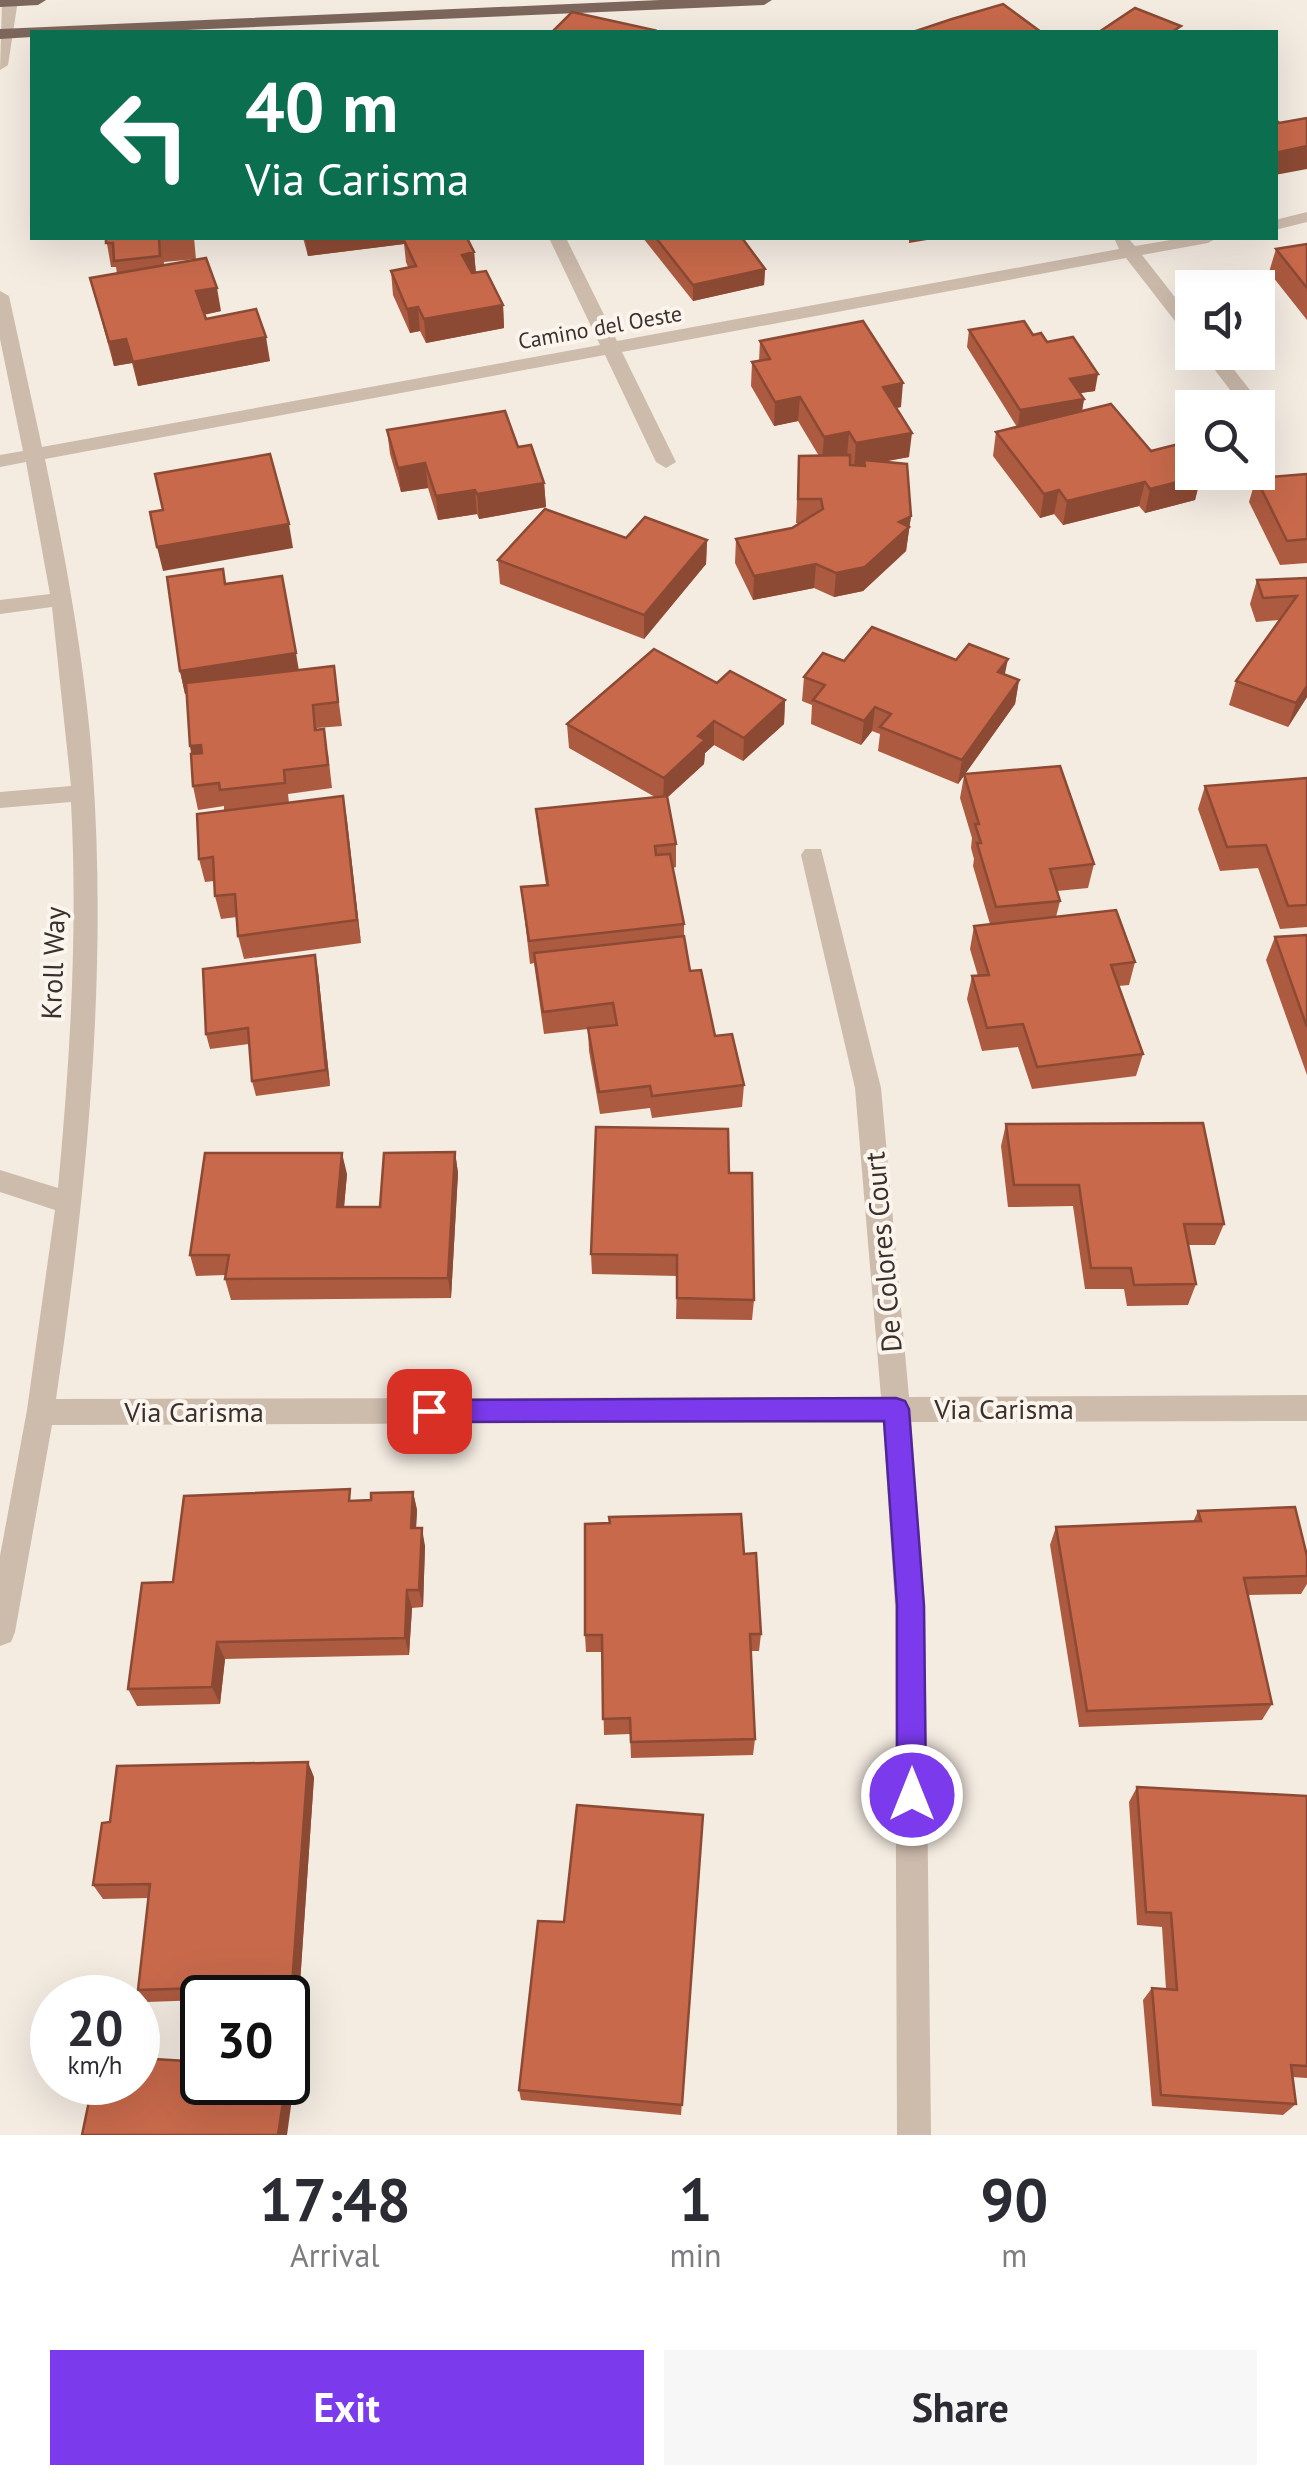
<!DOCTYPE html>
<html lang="en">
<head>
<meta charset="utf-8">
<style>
  body { margin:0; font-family:"PT Sans",sans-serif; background:#f7f7f7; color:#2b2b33; height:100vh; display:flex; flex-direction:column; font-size:38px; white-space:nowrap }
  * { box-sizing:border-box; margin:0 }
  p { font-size:32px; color:#7c7c81 }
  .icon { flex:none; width:55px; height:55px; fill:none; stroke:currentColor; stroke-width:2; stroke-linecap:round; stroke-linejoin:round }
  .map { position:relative; height:2135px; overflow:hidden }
  .sheet { display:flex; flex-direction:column; background:#fff; flex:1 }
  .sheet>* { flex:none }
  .banner { position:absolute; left:30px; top:30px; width:1248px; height:210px; border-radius:0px; box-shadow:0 10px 40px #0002; background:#0b6e4f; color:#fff; overflow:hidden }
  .fabs { position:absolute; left:1175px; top:270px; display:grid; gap:20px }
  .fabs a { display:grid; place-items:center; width:100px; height:100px; border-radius:0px; background:#fff; box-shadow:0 10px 40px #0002; font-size:50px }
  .speed { position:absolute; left:30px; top:1975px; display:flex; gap:20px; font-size:50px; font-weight:700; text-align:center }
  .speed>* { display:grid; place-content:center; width:130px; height:130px; border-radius:50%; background:#fff; box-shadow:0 10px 40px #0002; line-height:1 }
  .speed small { font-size:25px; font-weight:400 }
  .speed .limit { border:5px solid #111; border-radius:15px; background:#fff; color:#111 }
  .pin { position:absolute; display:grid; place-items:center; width:85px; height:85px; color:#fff; margin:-42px; border-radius:20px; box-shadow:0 5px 15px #0006 }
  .me { position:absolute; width:110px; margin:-55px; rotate:0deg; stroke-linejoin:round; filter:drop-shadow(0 0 8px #0008) }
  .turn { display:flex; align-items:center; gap:35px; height:210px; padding:0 50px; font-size:45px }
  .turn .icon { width:130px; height:130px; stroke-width:2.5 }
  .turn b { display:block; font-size:70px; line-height:85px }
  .eta { display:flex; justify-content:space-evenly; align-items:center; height:170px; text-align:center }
  .eta b { font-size:60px; font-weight:600; line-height:70px }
  .button { display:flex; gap:20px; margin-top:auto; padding:20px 50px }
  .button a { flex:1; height:115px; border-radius:0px; background:#7c3aed; color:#fff; font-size:40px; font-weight:600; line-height:115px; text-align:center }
  .button a+a { background:#f7f7f7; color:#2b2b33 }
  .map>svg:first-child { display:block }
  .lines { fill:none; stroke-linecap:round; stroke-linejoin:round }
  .minor { fill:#cdbbac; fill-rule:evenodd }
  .major { fill:#7d675c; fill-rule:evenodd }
  .wall { fill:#ac5a40 }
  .shaded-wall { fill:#8c4a34 }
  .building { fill:#c8694b; stroke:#8c4a34; stroke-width:2.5 }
  .route { fill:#7c3aed; stroke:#51269a; stroke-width:2.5 }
  .labels { text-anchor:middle; stroke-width:8; stroke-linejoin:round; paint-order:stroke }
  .far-street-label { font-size:22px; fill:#3b302b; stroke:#fbf5ee }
  .street-label { font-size:28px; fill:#3b302b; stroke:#fbf5ee }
</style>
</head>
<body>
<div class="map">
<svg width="1307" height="2135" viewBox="0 0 1307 2135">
  <rect width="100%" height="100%" fill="#f4ebe1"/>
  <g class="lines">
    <g class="minor">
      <polygon points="2,0 18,0 8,65 0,70"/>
      <polygon points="1307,212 1307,222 1275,230 1275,220"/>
      <path d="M549 238H566L617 341 1119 249 1114 238H1128L1135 246 1182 238H1217L1208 243 1142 255 1192 319V336L1185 334 1126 258 622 352 676 462 666 468 656 462 605 355 45 459C64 551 81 641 90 735 110 957 88 1179 56 1399L881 1397 855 1088 801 855 805 849H821L881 1088 909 1397 1307 1395V1421L911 1422 925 1606 931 2135H897L895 1606 883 1422 52 1425 15 1632 11 1642 0 1646V1556L27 1410 55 1210 0 1192V1170L58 1188C70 1060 78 931 71 802L0 808V792L71 786 52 607 0 614V600L50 594 26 462 0 467V455L23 451 0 339V291L9 296 42 447 600 345Z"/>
      <polygon points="1201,352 1220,352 1261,404 1261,412 1258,413 1258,408 1244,408"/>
    </g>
    <g class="major">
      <polygon points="0,0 46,0 38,5 0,7"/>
      <polygon points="660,0 772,0 764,5 139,32 32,32 32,37 0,39 0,29"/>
    </g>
  </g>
  <g class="wall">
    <polygon points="106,238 194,238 196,259 164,262 164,265 221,311 204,315 206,319 270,361 138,386 132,363 114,366 90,278 117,274 116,267 111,267"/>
    <polygon points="303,238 467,238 474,252 476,273 503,305 504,328 426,343 420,331 410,333 393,295 391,271 408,267 406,262 404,244 308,256"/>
    <polygon points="643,238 742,238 765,269 764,285 693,301"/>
    <polygon points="1307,244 1307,320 1269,272 1276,249"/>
    <polygon points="969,330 1033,335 1047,342 1095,391 1080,393 1084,399 1082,411 1151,451 1201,476 1195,500 1145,513 1139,506 1063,525 1054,514 1040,518 993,456 996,432 1017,427 967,347"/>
    <polygon points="760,341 901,407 896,408 909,457 882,462 911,516 906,551 863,591 834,597 814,588 753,600 735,563 736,539 792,528 800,523 796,523 799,456 819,456 798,421 774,426 751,386 752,362 759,361"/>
    <polygon points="387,430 518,447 544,483 546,507 479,519 477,514 438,520 428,488 401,492 390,454"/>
    <polygon points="1307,474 1307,563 1280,565 1249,502 1256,478"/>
    <polygon points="626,538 707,540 706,564 644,639 500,584 498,560"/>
    <polygon points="223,569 226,584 299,670 334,666 342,726 317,728 328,753 332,788 288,794 289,803 343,796 361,943 244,959 238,936 237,917 221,919 215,896 214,881 205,882 199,859 224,811 224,806 198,810 193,786 187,694 185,694 180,671"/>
    <polygon points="1307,578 1307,697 1288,727 1229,705 1236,681 1279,620 1256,622 1250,604 1257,580"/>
    <polygon points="956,660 1019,680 1015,704 965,774 1094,864 1088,888 1057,891 1060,901 1056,917 1135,962 1129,985 1118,986 1143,1054 1136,1076 1032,1089 1018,1047 982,1051 967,999 972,976 978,976 970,949 974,926 990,924 973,866 974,859 971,848 972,838 960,798 964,776 958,784 878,751 880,734 872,731 861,745 811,724 812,705 802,701 804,677 844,661"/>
    <polygon points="717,683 785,700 784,724 743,761 714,745 705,753 704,764 667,798 676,844 676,867 673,868 684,924 684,936 690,971 715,1036 744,1085 742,1107 652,1118 650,1108 600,1114 589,1051 588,1029 544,1034 534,963 530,964 521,887 546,885 538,832 536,809 655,797 569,748 567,724"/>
    <polygon points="1307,778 1307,927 1280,929 1258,868 1220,871 1198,809 1205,786"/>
    <polygon points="1307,935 1307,1075 1266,960 1275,937"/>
    <polygon points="318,971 330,1086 256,1096 252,1081 249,1044 210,1049 206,1034"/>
    <polygon points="1006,1124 1224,1224 1215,1245 1188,1245 1196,1284 1188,1305 1127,1306 1124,1289 1085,1289 1073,1206 1008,1207 1001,1146"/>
    <polygon points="455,1152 458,1173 451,1298 231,1300 225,1279 225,1275 196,1276 190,1255 347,1174 344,1207 380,1207"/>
    <polygon points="729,1173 754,1300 752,1320 676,1319 677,1276 592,1274 591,1254"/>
    <polygon points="413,1492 417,1510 416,1528 425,1546 423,1607 412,1608 409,1655 225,1659 220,1704 137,1706 128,1689 173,1582 354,1501 371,1500"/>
    <polygon points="1198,1511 1307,1556 1307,1584 1301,1594 1248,1595 1272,1704 1262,1720 1079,1727 1050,1545 1056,1527 1193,1522"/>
    <polygon points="744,1554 761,1634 759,1651 750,1651 755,1739 753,1755 631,1758 630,1734 604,1735 602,1652 586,1652 585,1635"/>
    <polygon points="314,1777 299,1998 202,1998 202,2000 147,2002 138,1990 149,1898 103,1899 93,1885 110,1822"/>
    <polygon points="1137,1787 1307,1796 1307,2078 1292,2077 1296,2104 1283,2115 1152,2106 1143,2000 1152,1988 1166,1989 1162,1927 1137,1925 1129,1802"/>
    <polygon points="703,1815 681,2115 521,2100 519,2090"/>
  </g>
  <g class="shaded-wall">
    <polygon points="1307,146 1307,169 1275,175 1275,153"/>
    <polygon points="305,238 420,238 403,238 404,244 308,256"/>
    <polygon points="909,238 939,238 909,243"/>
    <polygon points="474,252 476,276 464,278 462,255"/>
    <polygon points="765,269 764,285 693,301 693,285"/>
    <polygon points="217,288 221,311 201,315 196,291"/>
    <polygon points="503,305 504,328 426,343 424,319"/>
    <polygon points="418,307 420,331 410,333 407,309"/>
    <polygon points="266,337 270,361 138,386 133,362"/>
    <polygon points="126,339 132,363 114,366 109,342"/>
    <polygon points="1098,374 1095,391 1067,395 1070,379"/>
    <polygon points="903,383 901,407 880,411 883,387"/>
    <polygon points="800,397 798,421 774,426 775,402"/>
    <polygon points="1084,399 1081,416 1018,427 1020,410"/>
    <polygon points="849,432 847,456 822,461 824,437"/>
    <polygon points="912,433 909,457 865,465 864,460 863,466 854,468 856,443"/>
    <polygon points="425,463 428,488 401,492 398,468"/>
    <polygon points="1201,476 1195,500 1145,513 1150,489"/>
    <polygon points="1145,482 1139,506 1063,525 1067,501"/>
    <polygon points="544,483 546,507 479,519 477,494"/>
    <polygon points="475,490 477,514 438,520 436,496"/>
    <polygon points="1059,490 1054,514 1040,518 1044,494"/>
    <polygon points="911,516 906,551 863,591 834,597 836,573 899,522"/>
    <polygon points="289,524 293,548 163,571 157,547"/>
    <polygon points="707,540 706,564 644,639 644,615"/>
    <polygon points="816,564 814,588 753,600 754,576"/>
    <polygon points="296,653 300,677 185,694 180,671"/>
    <polygon points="1008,659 1003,683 998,672"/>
    <polygon points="1019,680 1015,704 958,784 962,760"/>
    <polygon points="1307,686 1307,697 1288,727 1296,703"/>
    <polygon points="785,700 784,724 743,761 744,738"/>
    <polygon points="875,707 872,731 861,745 864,721"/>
    <polygon points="714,721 714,745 705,753 704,764 663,801 664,778 698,736"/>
    <polygon points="201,745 206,769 195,770 190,746"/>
    <polygon points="343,796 347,820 361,943 357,920"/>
    <polygon points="315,955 318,971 330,1086 326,1070"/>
    <polygon points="455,1152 458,1173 451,1298 448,1278"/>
    <polygon points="342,1153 347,1174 342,1229 337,1207"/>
    <polygon points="413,1492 417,1510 415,1547 411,1528"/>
    <polygon points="422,1528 425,1546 423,1607 419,1590"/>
    <polygon points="407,1590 412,1608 409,1655 405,1638"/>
    <polygon points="217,1642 225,1659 220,1704 212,1687"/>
    <polygon points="308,1762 314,1777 299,1998 292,1985"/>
    <polygon points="288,2066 295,2077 287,2135 278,2135 286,2082 288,2082"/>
  </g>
  <g class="building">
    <polygon points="1003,4 1041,32 913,32 952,19"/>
    <polygon points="1135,8 1181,26 1172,32 1099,32"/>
    <polygon points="572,12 654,30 651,32 552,32"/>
    <polygon points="1307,118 1307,146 1275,153 1275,119 1279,123"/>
    <polygon points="106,238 169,238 159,238 160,256 114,261 113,243 106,243"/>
    <polygon points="403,238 467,238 474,252 462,255 472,273 486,271 503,305 424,319 418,307 407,309 391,271 416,266"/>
    <polygon points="656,238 742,238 765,269 693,285"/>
    <polygon points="1307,244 1307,288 1276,249"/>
    <polygon points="206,258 217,288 196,291 206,319 256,309 266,337 133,362 126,339 109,342 90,278"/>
    <polygon points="863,321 903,383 883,387 912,433 856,443 849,432 824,437 800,397 775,402 752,362 770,359 760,341"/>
    <polygon points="1024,321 1033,335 1041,333 1047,342 1073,337 1098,374 1070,379 1084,399 1020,410 969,330"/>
    <polygon points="1111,404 1151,451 1175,445 1192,466 1192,472 1198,472 1201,476 1150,489 1145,482 1067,501 1059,490 1044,494 996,432"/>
    <polygon points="505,411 518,447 531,445 544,483 477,494 475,490 436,496 425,463 398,468 387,430"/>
    <polygon points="270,454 289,524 157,547 150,512 163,510 155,474"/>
    <polygon points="850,455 850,465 865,466 864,460 907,464 911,516 899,522 909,527 865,567 836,573 816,564 754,576 736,539 792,528 823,509 821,499 798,499 799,456"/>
    <polygon points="1307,474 1307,539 1287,541 1256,478"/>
    <polygon points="545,509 626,538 645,517 707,540 644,615 498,560"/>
    <polygon points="223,569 225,584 282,576 296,653 180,671 167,577"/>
    <polygon points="1307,578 1307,686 1296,703 1236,681 1297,596 1263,598 1257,580"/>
    <polygon points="872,627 956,660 969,644 1008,659 998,672 1019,680 962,760 880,727 891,714 875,707 864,721 813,700 825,685 804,677 823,653 844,661"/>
    <polygon points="654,649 717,683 730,671 785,700 744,738 714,721 698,736 705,740 664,778 567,724"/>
    <polygon points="334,666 338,702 313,705 315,730 324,729 328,765 284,770 285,783 220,790 219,783 193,786 191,754 202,753 201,745 190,746 186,683"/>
    <polygon points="1060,766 1094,864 1050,869 1060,901 996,907 977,843 981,843 975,824 979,824 964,774"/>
    <polygon points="1307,778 1307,905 1288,906 1266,845 1227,847 1205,786"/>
    <polygon points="343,796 357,920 238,936 235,894 215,896 213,857 199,859 197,814"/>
    <polygon points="667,796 676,844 655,846 656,855 670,854 684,924 529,941 521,887 548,885 536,809"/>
    <polygon points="1116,910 1135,962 1111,965 1143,1054 1037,1067 1023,1024 987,1028 972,976 989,975 974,926"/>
    <polygon points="1307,935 1307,1027 1275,937"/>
    <polygon points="684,936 690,971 701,970 715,1036 732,1034 744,1085 652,1096 650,1086 599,1092 588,1028 617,1025 613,1003 543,1012 534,953"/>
    <polygon points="315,955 326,1070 252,1081 248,1028 206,1034 203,969"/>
    <polygon points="1203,1123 1224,1224 1184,1224 1196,1284 1134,1285 1131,1268 1091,1268 1079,1185 1014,1185 1006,1124"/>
    <polygon points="596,1127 728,1129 729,1173 752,1173 754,1300 677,1298 677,1255 591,1254"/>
    <polygon points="455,1152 448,1278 225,1279 229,1255 190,1255 205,1153 342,1153 337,1207 380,1207 384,1153"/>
    <polygon points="350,1489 349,1501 371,1500 371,1493 413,1492 411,1528 422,1528 419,1590 407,1590 405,1638 217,1642 212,1687 128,1689 142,1583 173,1582 184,1496"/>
    <polygon points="1295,1507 1307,1556 1307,1576 1244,1578 1272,1704 1087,1711 1056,1527 1201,1521 1198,1511"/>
    <polygon points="741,1514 744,1554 756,1553 761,1634 750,1634 755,1739 631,1742 630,1718 603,1719 602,1635 585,1635 585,1524 610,1523 609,1517"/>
    <polygon points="308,1762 292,1985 138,1990 150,1884 93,1885 102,1823 110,1822 117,1766"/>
    <polygon points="1137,1787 1307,1796 1307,2066 1291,2065 1296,2104 1161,2095 1152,1988 1177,1990 1171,1913 1146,1912"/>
    <polygon points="577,1805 703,1815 682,2105 519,2090 538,1921 564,1922"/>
    <polygon points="138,2058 202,2062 202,2082 286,2082 278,2135 82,2135 93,2082 138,2082"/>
  </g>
  <polygon class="route" points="896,1398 905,1401 909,1409 924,1606 926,1795 922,1805 912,1809 902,1805 897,1795 897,1606 884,1421 429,1422 420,1419 416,1411 420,1403 429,1400"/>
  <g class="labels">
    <g class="far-street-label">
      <text transform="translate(600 327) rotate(-10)" y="8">Camino del Oeste</text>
    </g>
    <g class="street-label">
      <text transform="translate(53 963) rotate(-88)" y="10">Kroll Way</text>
      <text transform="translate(883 1252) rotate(-95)" y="10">De Colores Court</text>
      <text x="1004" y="1419">Via Carisma</text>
      <text x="194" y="1422">Via Carisma</text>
    </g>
  </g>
</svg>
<div class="fabs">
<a><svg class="icon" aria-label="sound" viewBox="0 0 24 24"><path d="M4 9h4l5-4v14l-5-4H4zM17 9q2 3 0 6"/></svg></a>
<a><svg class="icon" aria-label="search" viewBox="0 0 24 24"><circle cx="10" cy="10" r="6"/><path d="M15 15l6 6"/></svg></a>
</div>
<div class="speed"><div>20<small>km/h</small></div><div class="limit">30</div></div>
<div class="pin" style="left:429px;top:1411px;background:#d93025"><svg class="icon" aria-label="arrive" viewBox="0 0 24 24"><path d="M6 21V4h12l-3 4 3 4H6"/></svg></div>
<svg class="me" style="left:912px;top:1795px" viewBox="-20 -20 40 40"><circle r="17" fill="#7c3aed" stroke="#fff" stroke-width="3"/><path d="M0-11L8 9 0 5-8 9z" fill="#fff"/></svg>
<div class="banner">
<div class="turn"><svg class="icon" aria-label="left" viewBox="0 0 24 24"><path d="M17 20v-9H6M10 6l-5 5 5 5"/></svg><div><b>40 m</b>Via Carisma</div></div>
</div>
</div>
<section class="sheet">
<div class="eta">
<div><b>17:48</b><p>Arrival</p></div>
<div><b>1</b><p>min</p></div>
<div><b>90</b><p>m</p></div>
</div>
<div class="button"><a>Exit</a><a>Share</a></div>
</section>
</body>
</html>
